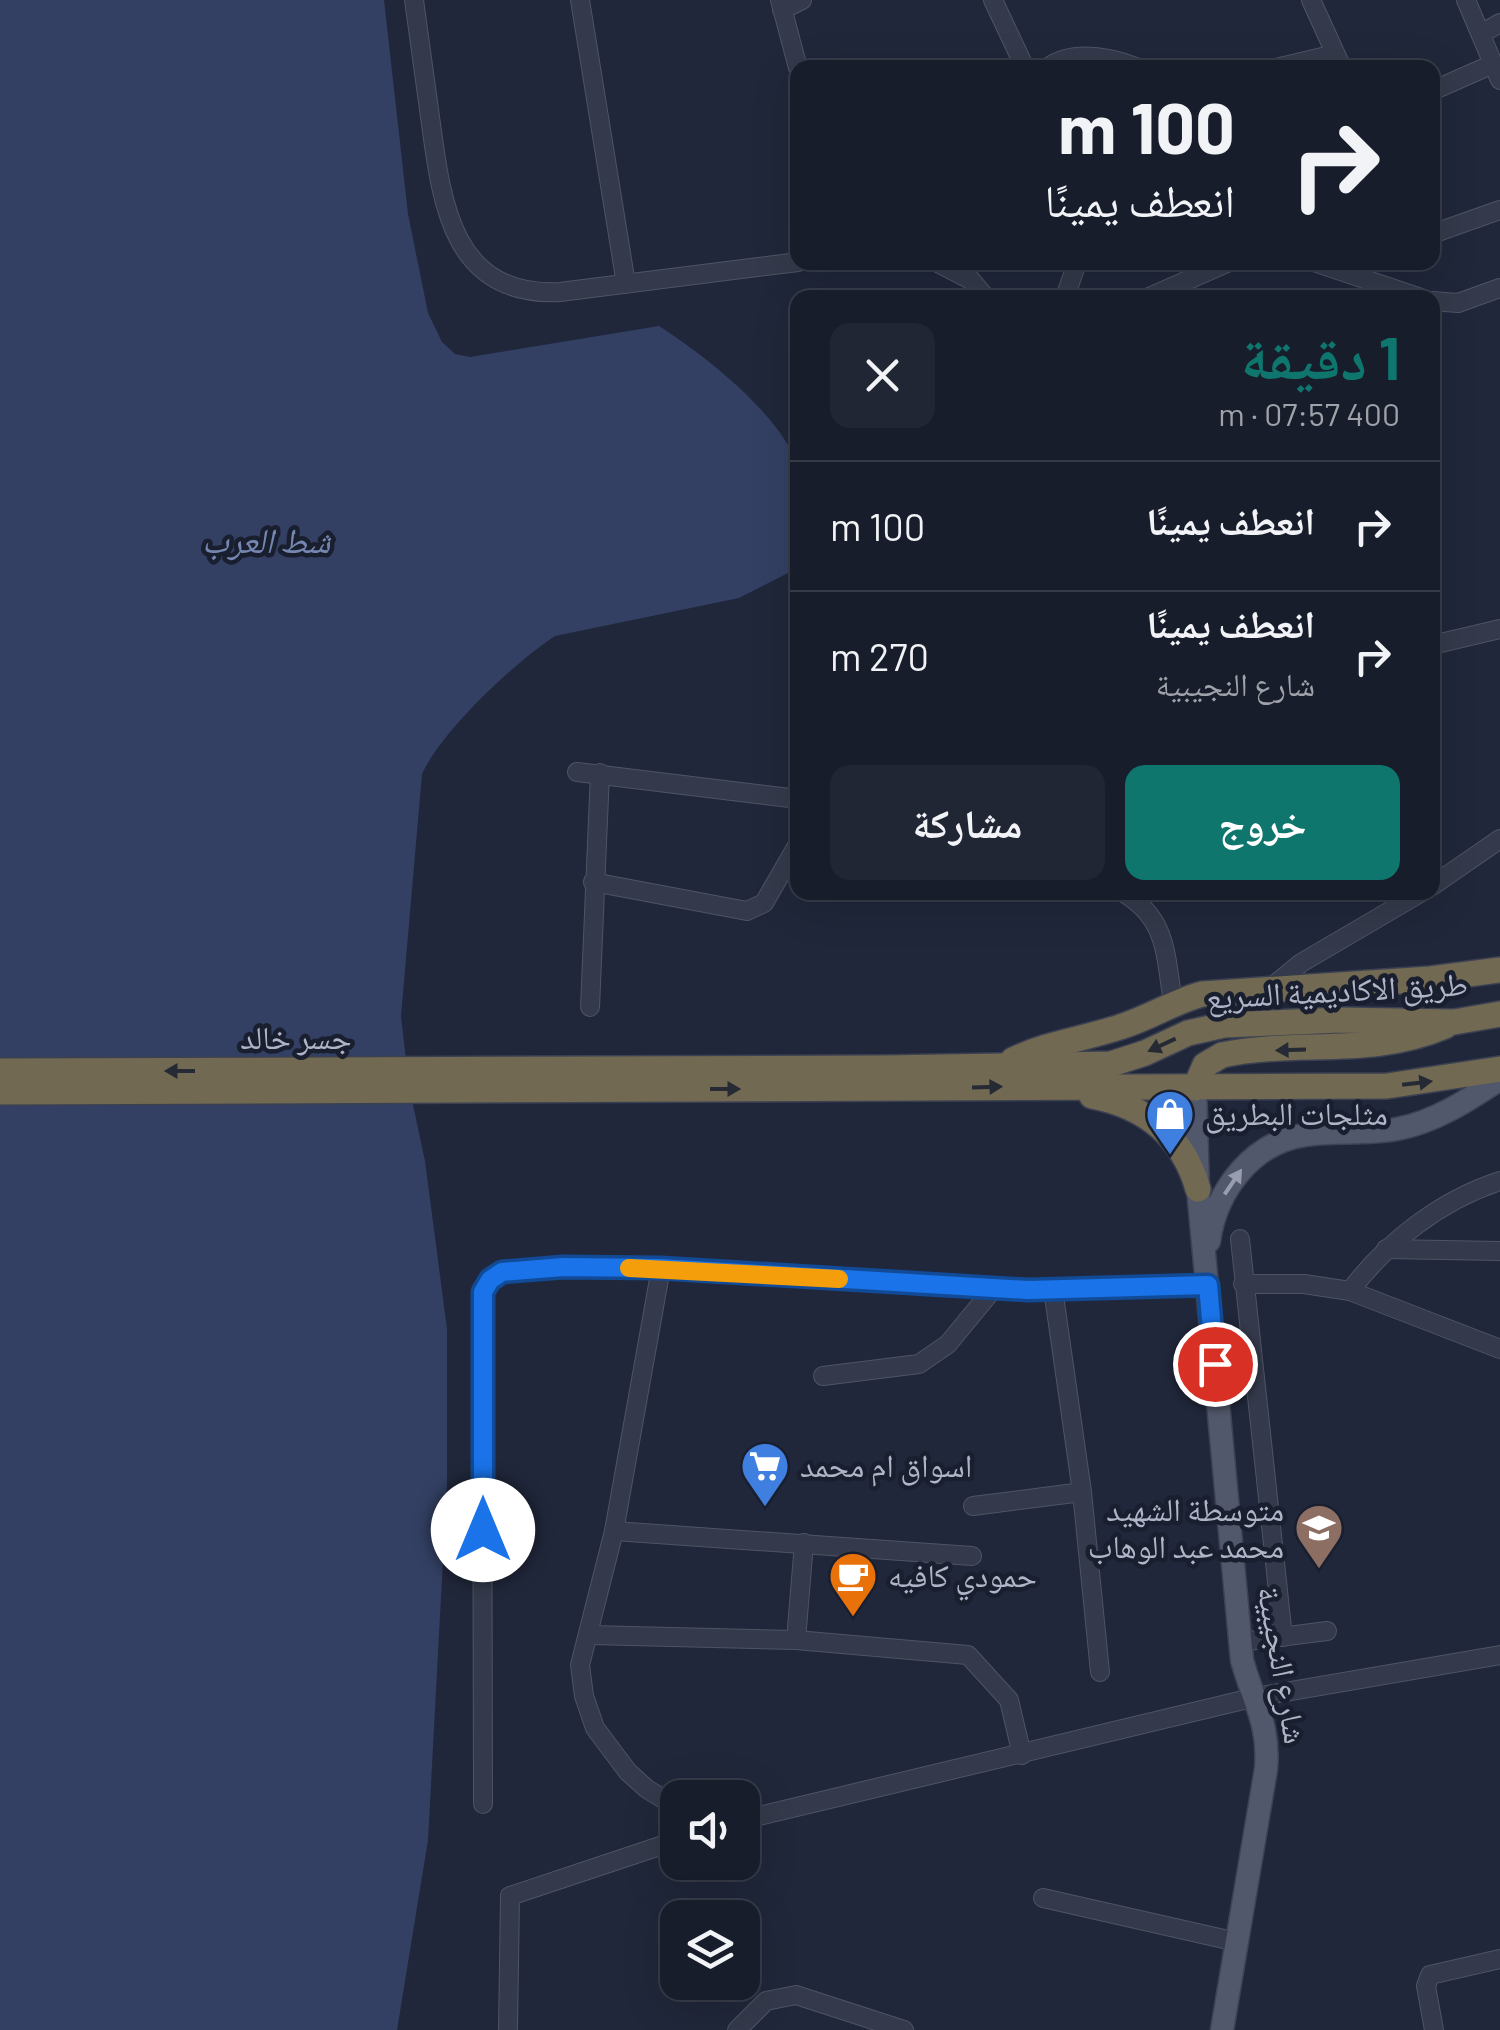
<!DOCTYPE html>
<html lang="ar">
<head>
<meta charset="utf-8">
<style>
  body { margin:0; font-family:Barlow,"Noto Naskh Arabic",sans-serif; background:#212634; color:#f1f3f6; direction:rtl; height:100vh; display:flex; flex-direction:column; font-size:38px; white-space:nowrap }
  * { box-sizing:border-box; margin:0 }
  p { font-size:32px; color:#9fa2a9 }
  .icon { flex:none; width:55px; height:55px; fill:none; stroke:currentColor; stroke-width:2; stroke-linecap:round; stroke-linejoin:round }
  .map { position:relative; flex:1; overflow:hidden; direction:ltr }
  .side { position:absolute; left:790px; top:290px; width:650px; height:610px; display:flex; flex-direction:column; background:#181d2c; border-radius:20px; box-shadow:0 10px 40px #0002,0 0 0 2px #363b48; direction:rtl }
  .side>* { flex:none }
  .hud { position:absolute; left:790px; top:60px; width:650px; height:210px; border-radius:20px; box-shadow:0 10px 40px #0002,0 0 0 2px #363b48; direction:rtl; background:#181d2c; color:#f1f3f6; overflow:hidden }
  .buttons { position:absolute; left:660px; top:1780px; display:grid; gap:20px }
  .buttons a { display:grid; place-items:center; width:100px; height:100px; border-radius:20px; background:#181d2c; box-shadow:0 10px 40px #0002,0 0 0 2px #363b48; font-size:50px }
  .pin { position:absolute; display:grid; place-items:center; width:85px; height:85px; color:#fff; margin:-42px; border:5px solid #fff; border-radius:50%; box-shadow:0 2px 10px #0007 }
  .me { position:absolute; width:110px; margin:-55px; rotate:0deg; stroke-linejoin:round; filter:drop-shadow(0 0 8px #0008) }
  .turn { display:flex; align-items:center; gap:35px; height:210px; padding:0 40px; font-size:45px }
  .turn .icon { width:130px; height:130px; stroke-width:2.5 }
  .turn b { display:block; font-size:70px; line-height:85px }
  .round { display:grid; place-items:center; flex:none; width:105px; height:105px; border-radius:20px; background:#212634 }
  .headline { display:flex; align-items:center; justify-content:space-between; height:170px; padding:0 40px }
  h1 { font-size:60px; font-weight:700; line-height:75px; color:#0f766e }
  .button { display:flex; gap:20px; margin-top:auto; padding:20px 40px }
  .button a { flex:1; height:115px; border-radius:20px; background:#0f766e; color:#fff; font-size:40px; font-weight:700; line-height:115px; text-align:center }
  .button a+a { background:#212634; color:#f1f3f6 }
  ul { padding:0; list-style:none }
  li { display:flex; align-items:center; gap:30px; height:130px; padding:0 40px; border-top:2px solid #363b48 }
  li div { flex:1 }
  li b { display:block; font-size:38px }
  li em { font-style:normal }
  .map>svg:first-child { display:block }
  .water { fill:#334063 }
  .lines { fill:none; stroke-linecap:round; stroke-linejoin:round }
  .minor-casing { stroke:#4f5465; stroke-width:20 }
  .major-casing { stroke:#3d4354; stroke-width:25 }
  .highway-casing { stroke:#3c4152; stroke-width:28 }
  .minor { stroke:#343a4b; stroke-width:18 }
  .major { stroke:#52586b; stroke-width:22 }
  .highway { stroke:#716951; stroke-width:25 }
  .oneway { fill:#262a34 }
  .oneway2 { fill:#989db0 }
  .route-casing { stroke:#114b97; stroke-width:25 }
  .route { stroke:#1a73e8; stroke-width:18 }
  .slow { stroke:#f59e0b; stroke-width:18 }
  .labels { text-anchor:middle; stroke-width:9; stroke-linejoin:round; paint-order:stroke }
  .street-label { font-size:32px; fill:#afb4c7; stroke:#191f2f }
  .poi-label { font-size:32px; fill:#afb4c7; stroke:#191f2f; text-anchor:start }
  .water-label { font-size:35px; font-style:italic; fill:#7586b1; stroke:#191f2f }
</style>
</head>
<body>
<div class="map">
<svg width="1500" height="2030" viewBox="0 0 1500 2030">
  <rect width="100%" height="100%" fill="#20273a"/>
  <path class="water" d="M0 0H384L408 214 428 313 442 342 455 354 470 357 659 326C703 354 777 412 796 461 801 474 799 554 796 569L739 598 555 636C513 664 443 729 422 774L401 1016 409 1086 425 1161 447 1329V1485L428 1840 397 2030H0Z"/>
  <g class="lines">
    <g class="minor-casing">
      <g id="minor">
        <path d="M414 0C420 41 425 83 431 124 442 207 454 297 560 292L798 262"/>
        <polyline points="580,0 626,284"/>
        <polyline points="780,0 798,68"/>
        <polyline points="993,0 1025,68"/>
        <polyline points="1311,0 1342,68"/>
        <polyline points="1466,0 1500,80"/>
        <polyline points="782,10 802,0"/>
        <polyline points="1481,34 1500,23"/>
        <path d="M1047 68C1073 49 1110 57 1139 68"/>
        <polyline points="1276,68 1335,54"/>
        <polyline points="1432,91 1493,64"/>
        <polyline points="1432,234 1500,210"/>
        <polyline points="936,262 971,280 986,298"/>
        <polyline points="1314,262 1421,298"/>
        <polyline points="1065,298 1077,262"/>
        <polyline points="1147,298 1229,262"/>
        <polyline points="1432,301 1458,303 1500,288"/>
        <polyline points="1432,645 1500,629"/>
        <polyline points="577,772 798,799"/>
        <polyline points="593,882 747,911 764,903 798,844"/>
        <polyline points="1432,886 1500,839"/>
        <path d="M1122 892C1168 918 1165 955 1173 1002"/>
        <polyline points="1268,990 1301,963 1422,892"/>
        <polyline points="590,1007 600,773"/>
        <polyline points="1240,1239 1283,1637"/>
        <polyline points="1386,1249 1500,1251"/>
        <polyline points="661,1268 614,1531 580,1665 584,1696 595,1728 628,1772 647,1789 678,1808"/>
        <polyline points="1243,1284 1304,1284 1350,1291 1500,1349"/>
        <polyline points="1053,1289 1082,1492 1100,1672"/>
        <path d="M1350 1291C1387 1242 1441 1200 1500 1181"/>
        <polyline points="823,1376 919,1364 948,1344 994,1288"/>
        <polyline points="973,1506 1082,1492"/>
        <polyline points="614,1531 972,1556"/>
        <polyline points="590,1635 796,1640 968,1655 1009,1700 1022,1755"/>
        <polyline points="796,1640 804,1543"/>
        <polyline points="1240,1642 1327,1631"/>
        <polyline points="483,1804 482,1312 483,1292 490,1280 502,1273 563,1267 661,1268 1028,1290 1208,1285"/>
        <polyline points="742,1820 1256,1697 1500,1655"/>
        <polyline points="1043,1898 1237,1942"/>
        <polyline points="508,2030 510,1896 678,1840"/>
        <polyline points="737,2030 766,2001 796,1995 904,2030"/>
        <polyline points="1434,2030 1426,1986 1430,1975 1500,1959"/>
      </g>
    </g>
    <g class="major-casing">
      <g id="major">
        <path d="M1195 1088 1198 1189 1242 1660C1253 1701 1270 1724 1266 1769L1222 2030"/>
        <path d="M1209 1241C1216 1190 1253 1142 1305 1135 1335 1130 1367 1135 1397 1129 1435 1122 1468 1100 1500 1079"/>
      </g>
    </g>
    <g class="highway-casing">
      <g id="highway">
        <path d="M1013 1060C1048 1043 1084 1039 1120 1027 1149 1018 1173 1002 1202 994L1430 979 1500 970"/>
        <polyline points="0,1071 883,1068 1111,1064 1145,1053 1188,1033 1224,1025 1340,1020 1454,1022 1500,1014"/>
        <path d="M1195 1088 1205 1065 1222 1055C1298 1039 1370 1058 1445 1026"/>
        <polyline points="0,1092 1387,1086 1500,1069"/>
        <path d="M1092 1096C1145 1106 1183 1136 1198 1189"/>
      </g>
    </g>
    <use href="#minor" class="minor"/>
    <use href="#major" class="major"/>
    <use href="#highway" class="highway"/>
  </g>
  <defs><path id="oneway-solid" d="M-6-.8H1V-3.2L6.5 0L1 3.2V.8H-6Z" transform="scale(2.5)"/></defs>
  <g class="oneway">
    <use href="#oneway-solid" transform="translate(1162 1045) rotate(155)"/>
    <use href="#oneway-solid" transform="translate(1291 1050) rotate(178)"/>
    <use href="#oneway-solid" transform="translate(180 1071) rotate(180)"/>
    <use href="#oneway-solid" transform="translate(1417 1083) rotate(-7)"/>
    <use href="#oneway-solid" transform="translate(987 1087) rotate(-2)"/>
    <use href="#oneway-solid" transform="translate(725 1089)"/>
  </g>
  <use class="oneway2" href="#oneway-solid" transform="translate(1233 1182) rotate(-56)"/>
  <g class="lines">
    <g class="route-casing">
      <polyline id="route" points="483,1530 483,1292 490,1280 502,1272 563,1267 660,1268 1028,1290 1208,1285 1215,1364"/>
    </g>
    <use href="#route" class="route"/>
    <polyline class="slow" points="629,1268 839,1279"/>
  </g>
  <defs>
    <g id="shop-pin" transform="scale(2.5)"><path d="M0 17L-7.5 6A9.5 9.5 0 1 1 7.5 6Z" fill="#3f7fe0" stroke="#191f2f"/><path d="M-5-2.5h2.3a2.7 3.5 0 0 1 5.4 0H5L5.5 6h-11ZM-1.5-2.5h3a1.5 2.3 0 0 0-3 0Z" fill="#fff"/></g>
    <g id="supermarket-pin" transform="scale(2.5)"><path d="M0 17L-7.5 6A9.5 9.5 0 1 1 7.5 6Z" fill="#3f7fe0" stroke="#191f2f"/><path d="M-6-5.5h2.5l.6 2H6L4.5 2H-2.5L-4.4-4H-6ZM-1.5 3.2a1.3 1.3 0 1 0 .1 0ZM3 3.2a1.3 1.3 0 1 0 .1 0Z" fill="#fff"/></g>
    <g id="school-pin" transform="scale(2.5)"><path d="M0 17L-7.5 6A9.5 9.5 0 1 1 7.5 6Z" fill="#8d6e63" stroke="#191f2f"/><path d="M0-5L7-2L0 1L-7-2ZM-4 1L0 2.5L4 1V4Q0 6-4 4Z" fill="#fff"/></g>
    <g id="cafe-pin" transform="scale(2.5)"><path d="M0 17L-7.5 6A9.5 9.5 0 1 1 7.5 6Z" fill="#e8710a" stroke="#191f2f"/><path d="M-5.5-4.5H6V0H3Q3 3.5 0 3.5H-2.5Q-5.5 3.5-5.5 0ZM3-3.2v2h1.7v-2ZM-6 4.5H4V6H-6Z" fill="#fff"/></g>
  </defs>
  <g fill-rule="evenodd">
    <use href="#shop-pin" x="1170" y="1114"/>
    <use href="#supermarket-pin" x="765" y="1466"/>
    <use href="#school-pin" x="1319" y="1528"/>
    <use href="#cafe-pin" x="853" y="1576"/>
  </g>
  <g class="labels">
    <g class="street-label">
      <text transform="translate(1337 991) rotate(-3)" y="11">طريق الاكاديمية السريع</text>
      <text x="296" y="1049">جسر خالد</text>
      <text transform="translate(1282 1665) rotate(80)" y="11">شارع النجيبية</text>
    </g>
    <g class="poi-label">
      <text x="1205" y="1125">مثلجات البطريق</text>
      <text x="800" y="1477">اسواق ام محمد</text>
      <text x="1284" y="1521" text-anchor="end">متوسطة الشهيد<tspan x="1284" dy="37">محمد عبد الوهاب</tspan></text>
      <text x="888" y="1587">حمودي كافيه</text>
    </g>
    <g class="water-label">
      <text x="266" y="553">شط العرب</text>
    </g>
  </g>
</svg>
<div class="buttons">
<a><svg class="icon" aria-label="sound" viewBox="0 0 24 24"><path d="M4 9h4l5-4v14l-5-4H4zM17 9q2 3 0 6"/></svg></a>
<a><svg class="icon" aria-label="layers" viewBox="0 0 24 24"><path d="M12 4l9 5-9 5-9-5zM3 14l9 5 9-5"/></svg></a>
</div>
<div class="pin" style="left:1215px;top:1364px;background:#d93025"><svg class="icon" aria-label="arrive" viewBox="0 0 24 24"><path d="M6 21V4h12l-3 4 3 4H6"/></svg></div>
<svg class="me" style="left:483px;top:1530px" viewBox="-20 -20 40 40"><circle r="19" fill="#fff"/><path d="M0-13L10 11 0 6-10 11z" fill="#1a73e8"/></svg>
<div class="hud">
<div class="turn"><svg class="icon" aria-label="right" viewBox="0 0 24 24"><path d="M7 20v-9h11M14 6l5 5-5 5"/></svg><div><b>100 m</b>انعطف يمينًا</div></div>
</div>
<section class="side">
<div class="headline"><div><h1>1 دقيقة</h1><p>400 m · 07:57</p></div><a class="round"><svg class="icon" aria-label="close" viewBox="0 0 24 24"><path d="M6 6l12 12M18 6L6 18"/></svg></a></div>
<ul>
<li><svg class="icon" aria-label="right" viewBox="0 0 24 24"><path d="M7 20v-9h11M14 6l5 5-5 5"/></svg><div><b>انعطف يمينًا</b></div><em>100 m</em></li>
<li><svg class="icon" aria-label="right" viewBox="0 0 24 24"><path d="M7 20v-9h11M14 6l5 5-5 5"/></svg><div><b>انعطف يمينًا</b><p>شارع النجيبية</p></div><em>270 m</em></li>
</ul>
<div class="button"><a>خروج</a><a>مشاركة</a></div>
</section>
</div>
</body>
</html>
